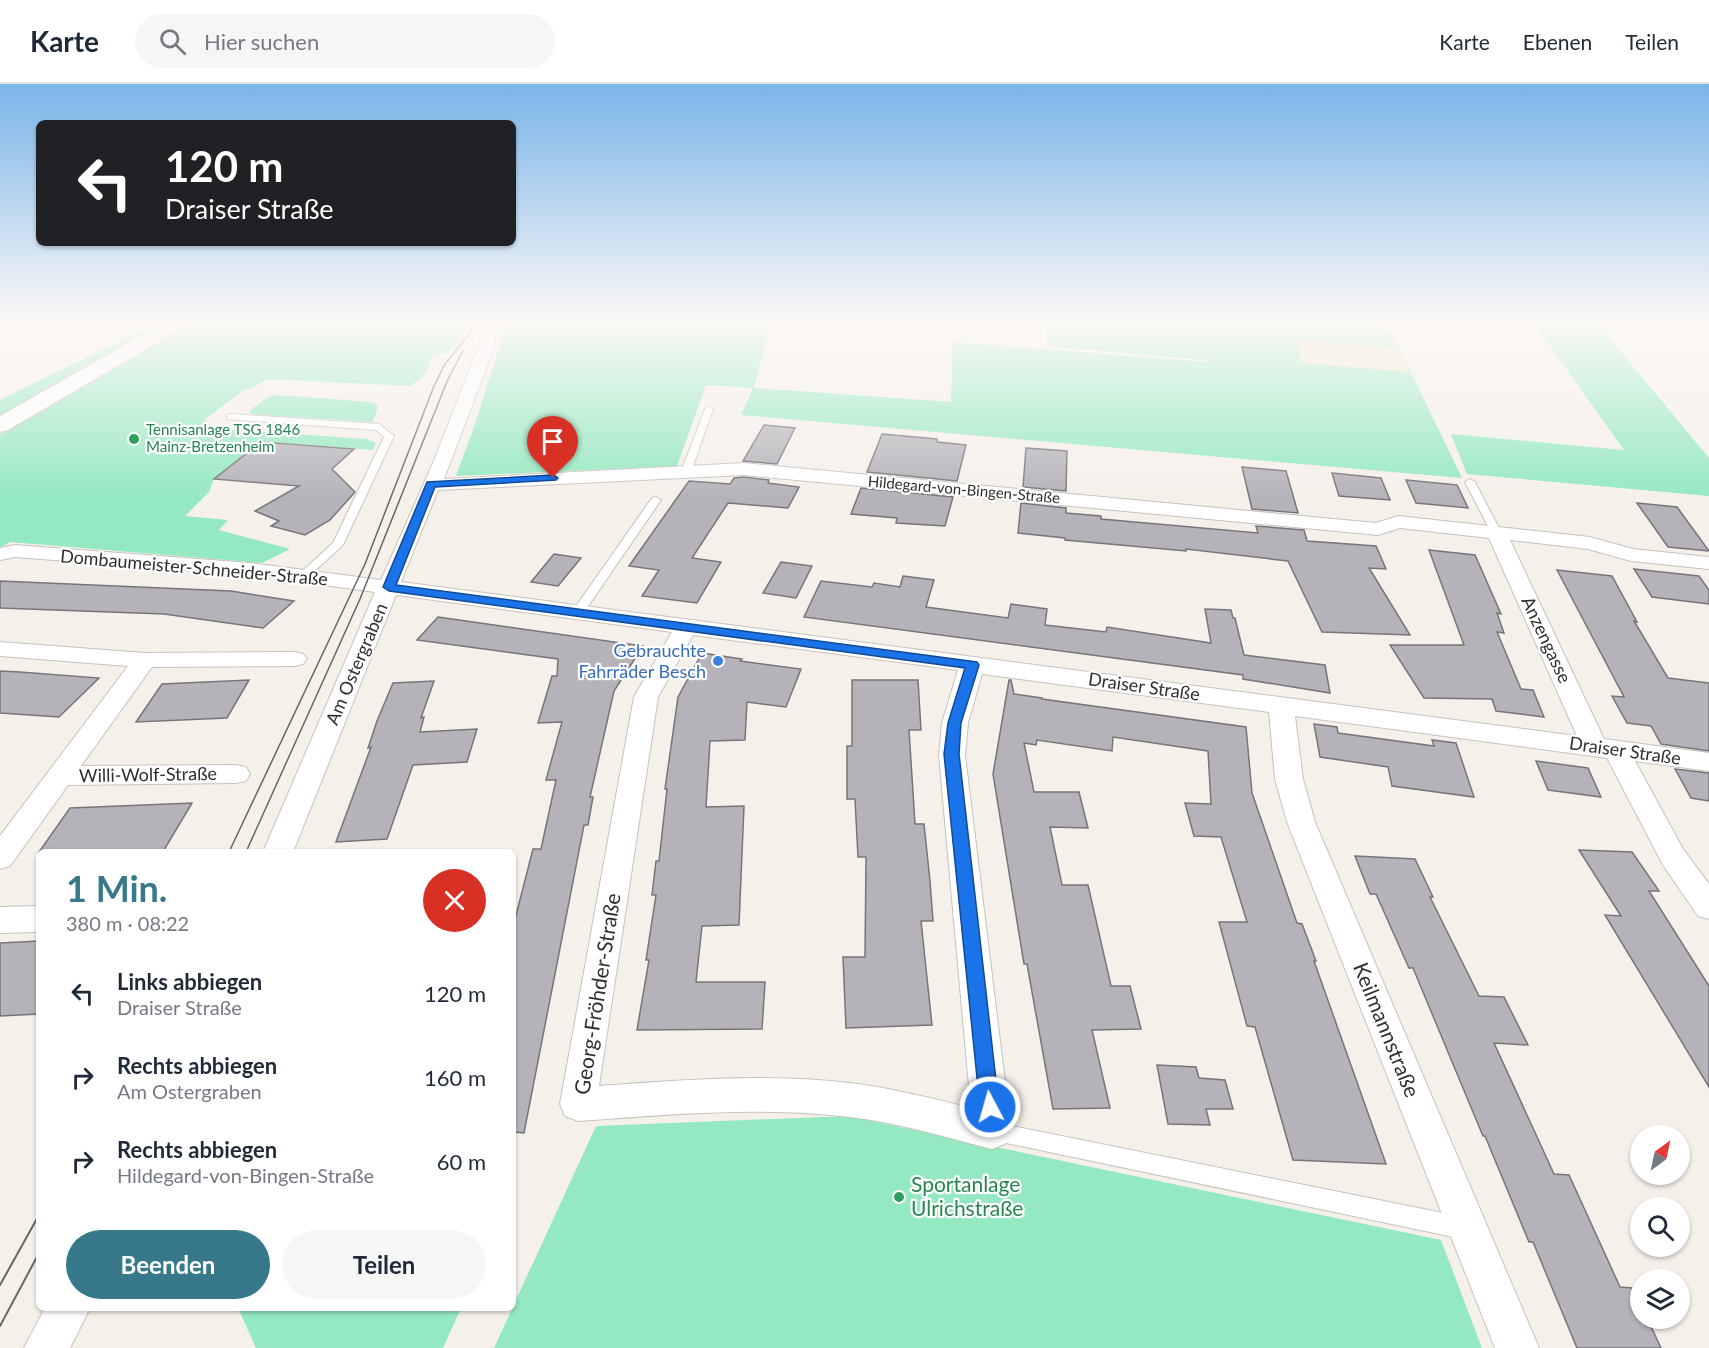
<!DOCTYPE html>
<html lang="de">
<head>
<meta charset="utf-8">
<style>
  body { margin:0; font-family:Lato,sans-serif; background:#f6f6f7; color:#1f2937; height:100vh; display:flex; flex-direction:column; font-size:22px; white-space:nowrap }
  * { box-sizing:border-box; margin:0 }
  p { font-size:20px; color:#747a83 }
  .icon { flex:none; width:33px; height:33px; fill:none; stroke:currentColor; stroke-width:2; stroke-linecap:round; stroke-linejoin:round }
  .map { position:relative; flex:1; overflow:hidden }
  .drawer { position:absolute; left:36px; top:765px; width:480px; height:462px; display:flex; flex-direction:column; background:#fff; border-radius:9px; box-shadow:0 2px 4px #0004 }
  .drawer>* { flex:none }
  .guide { position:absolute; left:36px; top:36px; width:480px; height:126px; border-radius:9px; box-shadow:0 2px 4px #0004; background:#202124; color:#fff; overflow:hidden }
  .needle { width:39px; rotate:33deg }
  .tools { position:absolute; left:1630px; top:1041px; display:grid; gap:12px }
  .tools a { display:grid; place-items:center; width:60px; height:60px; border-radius:50%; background:#fff; box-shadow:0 2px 4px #0004; font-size:30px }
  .pin { position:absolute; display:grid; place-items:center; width:51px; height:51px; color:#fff; margin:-62px -26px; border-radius:50% 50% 50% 0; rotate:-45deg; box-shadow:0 0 6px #0007 }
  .pin .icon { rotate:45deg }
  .me { position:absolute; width:66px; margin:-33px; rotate:354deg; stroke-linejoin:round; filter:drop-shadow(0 0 4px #0008) }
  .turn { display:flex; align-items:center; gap:21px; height:126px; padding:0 30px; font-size:27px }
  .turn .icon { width:78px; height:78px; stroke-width:2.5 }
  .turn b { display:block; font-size:42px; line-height:51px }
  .round { display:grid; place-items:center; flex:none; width:63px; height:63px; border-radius:32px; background:#f6f6f7 }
  .headline { display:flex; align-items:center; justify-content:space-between; height:102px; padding:0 30px }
  h1 { font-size:36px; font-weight:700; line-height:45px; color:#37798a }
  .cta { display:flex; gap:12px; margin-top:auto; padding:12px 30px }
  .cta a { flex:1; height:69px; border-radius:36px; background:#37798a; color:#fff; font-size:24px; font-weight:700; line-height:69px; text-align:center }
  .cta a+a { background:#f6f6f7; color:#1f2937 }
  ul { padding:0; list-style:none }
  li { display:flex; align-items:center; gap:18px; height:84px; padding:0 30px }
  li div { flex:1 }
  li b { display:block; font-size:22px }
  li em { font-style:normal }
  header { display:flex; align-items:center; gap:36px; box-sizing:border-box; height:84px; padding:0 30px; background:#fff; border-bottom:2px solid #e0e1e3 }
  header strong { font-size:28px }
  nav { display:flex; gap:33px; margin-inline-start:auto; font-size:21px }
  .search { width:420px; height:54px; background:#f6f6f7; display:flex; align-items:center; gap:15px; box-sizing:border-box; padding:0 21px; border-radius:33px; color:#747a83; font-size:22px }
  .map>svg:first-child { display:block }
  .green { fill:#95e9c0 }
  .sand { fill:#f2e8c2 }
  .building { fill:#b5b3b9; stroke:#77757a; stroke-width:1.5 }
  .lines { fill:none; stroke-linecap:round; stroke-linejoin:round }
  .lane-casing { stroke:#c7c2bd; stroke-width:2 }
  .street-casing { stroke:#c7c2bd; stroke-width:2 }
  .secondary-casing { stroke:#c7c2bd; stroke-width:3 }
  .lane { fill:#fff; fill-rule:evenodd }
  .street { fill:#fff; fill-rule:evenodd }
  .secondary { fill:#fff; fill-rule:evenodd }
  .tram-far1 { stroke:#686562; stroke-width:1.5 }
  .tram { stroke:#686562; stroke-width:2 }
  .route { fill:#1a73e8; stroke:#114b97; stroke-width:1.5 }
  .leisure-dot { fill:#2e9e5b; stroke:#fff; stroke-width:2 }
  .shop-dot { fill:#3f7fe0; stroke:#fff; stroke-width:2 }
  .labels { text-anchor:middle; stroke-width:4.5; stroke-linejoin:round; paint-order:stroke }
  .far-leisure-label { font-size:15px; fill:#27864d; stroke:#fff; text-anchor:start }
  .far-street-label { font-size:15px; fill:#312f2d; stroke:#fff }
  .street-label { font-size:18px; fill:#312f2d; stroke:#fff }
  .shop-label { font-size:18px; fill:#366cbe; stroke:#fff; text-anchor:end }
  .near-street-label { font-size:21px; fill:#312f2d; stroke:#fff }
  .near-leisure-label { font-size:21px; fill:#27864d; stroke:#fff; text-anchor:start }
</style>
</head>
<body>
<header>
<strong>Karte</strong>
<div class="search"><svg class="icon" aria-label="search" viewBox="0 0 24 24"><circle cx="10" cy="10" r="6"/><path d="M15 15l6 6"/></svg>Hier suchen</div>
<nav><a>Karte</a><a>Ebenen</a><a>Teilen</a></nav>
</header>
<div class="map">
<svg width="1709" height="1264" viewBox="0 0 1709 1264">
  <rect width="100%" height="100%" fill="#f6f0eb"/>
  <g class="green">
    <polygon points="159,238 169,238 0,332 0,316"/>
    <polygon points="193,238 428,238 427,241 431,240 431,238 452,238 467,243 447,269 434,270 423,293 410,302 267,295 254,303 244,306 204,336 208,337 194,347 213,349 220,345 366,355 376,359 373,366 261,358 214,395 209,408 185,432 228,436 219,446 290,465 262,479 10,458 0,464 0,351"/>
    <polygon points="507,238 771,238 754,304 951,318 953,258 1206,278 1204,276 1048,262 1045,238 1378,238 1382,246 1392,249 1462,394 741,331 753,304 706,301 677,382 456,392 475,340"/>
    <polygon points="1533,238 1596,238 1709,374 1709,412 1467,390 1451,350 1624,366"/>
    <polygon points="277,311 373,318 378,322 373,338 249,330 249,327 268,313"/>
    <polygon points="848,1032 1441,1156 1482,1264 494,1264 596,1042"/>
    <polygon points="238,1224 461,1224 443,1264 256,1264"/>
  </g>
  <polygon class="sand" points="1296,256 1399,264 1409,288 1302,279"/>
  <g class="building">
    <polygon points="764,341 795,344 777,380 743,377"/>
    <polygon points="882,350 937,355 937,358 966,361 957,397 867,388"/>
    <polygon points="261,358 354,365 332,385 355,408 330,436 305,451 271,442 279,437 255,427 299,402 214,395"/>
    <polygon points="1026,364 1067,367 1066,407 1023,403"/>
    <polygon points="1242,383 1286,387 1298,429 1252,425"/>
    <polygon points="1332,389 1381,394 1390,416 1339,412"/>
    <polygon points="744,393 769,396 768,399 799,403 788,424 728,419 692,474 721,478 697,519 642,512 659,486 629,482 689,397 730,400 734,394"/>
    <polygon points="1406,396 1457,401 1468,424 1416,419"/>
    <polygon points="861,404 953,413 945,442 896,439 897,434 851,430"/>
    <polygon points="1021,419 1066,424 1066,429 1101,432 1101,435 1258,449 1256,442 1304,446 1307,457 1376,462 1386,485 1369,484 1410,551 1322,548 1288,477 1186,465 1186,467 1065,456 1065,454 1018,449"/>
    <polygon points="1637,419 1677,423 1709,467 1668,463"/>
    <polygon points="1429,466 1475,471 1501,530 1497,529 1504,549 1497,548 1521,605 1533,606 1544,633 1496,627 1492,615 1424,614 1390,561 1464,561"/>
    <polygon points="554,470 581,474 558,502 531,498"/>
    <polygon points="781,478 812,482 796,514 763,509"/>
    <polygon points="1634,485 1699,492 1709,506 1709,520 1652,513"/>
    <polygon points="1557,486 1612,492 1637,538 1634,537 1668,594 1709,599 1709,667 1661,660 1651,642 1627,639 1612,612 1624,613"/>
    <polygon points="903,492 934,496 926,523 1008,534 1011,520 1047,525 1045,541 1106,548 1107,543 1211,559 1205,525 1231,526 1233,534 1235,534 1244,571 1325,581 1330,609 1243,595 1243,591 804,533 821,497 872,503 874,499 900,503"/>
    <polygon points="0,497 231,507 294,517 263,544 164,530 0,524"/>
    <polygon points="438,533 643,562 614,607 590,713 593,713 588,741 584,741 524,1049 513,1048 513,843 533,765 541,765 556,696 546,696 562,638 538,639 552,592 557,592 558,575 417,556"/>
    <polygon points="702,569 742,575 740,577 801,585 786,623 747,618 745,656 710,657 706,723 744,722 739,841 702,842 696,898 765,898 762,945 637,946 649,876 646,876 656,811 652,811 656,777 659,777 667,705 665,705 678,613"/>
    <polygon points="0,587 20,588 99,594 59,633 0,629"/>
    <polygon points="249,596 227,634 136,638 162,600"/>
    <polygon points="852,596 918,596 921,646 909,646 915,740 924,740 930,797 933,837 921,837 932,941 846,944 843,873 865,873 866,773 858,773 855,715 847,715 847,662 852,662"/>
    <polygon points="1009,596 1011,596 1014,610 1042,614 1042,615 1246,643 1252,709 1297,839 1302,840 1316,877 1314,877 1386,1080 1293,1076 1255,943 1247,942 1219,838 1247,838 1221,753 1194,752 1185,719 1211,720 1208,667 1113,653 1112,667 1037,656 1036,661 1024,659 1034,708 1079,708 1088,744 1050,743 1062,801 1088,801 1111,902 1130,902 1141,945 1092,946 1110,1024 1053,1025 1027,880 1024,880 993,690"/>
    <polygon points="434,597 421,634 424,633 420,648 477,645 467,678 413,681 387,755 336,758 371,663 368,664 377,637 393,599"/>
    <polygon points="1314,640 1337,643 1338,649 1434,662 1432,656 1456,659 1474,713 1392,702 1388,683 1320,673"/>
    <polygon points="1536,677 1588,684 1601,713 1548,706"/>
    <polygon points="1675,685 1709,689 1709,717 1691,714"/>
    <polygon points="192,719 164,766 39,768 70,724"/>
    <polygon points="1579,766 1632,768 1659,807 1649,807 1709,902 1709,1003 1605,831 1621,832"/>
    <polygon points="1355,772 1415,775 1433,813 1430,813 1479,912 1504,913 1528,961 1494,959 1554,1090 1569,1091 1620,1203 1633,1204 1641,1221 1641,1234 1647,1234 1661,1264 1577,1264 1533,1158 1529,1158 1485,1052 1483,1052 1413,884 1409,884 1376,810 1370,810"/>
    <polygon points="39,857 39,930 0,932 0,859"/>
    <polygon points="1157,981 1196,983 1199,994 1225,996 1233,1025 1206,1025 1210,1041 1168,1040"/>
  </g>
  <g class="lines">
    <g class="lane-casing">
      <g id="lane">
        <polygon points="709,322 713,325 691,388 683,390 681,388 705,325"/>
        <polygon points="230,330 379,340 394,352 343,461 306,495 298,495 296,493 333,459 384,353 376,346 227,335 227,331"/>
        <polygon points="1470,395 1475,398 1501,448 1500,450 1496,451 1491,448 1465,398"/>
        <polygon points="656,413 661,416 582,531 574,531 572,528 574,525 652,414"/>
        <polygon points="992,1038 1463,1133 1470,1137 1474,1144 1470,1151 1463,1155 992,1056 985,1054 982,1047 985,1040"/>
      </g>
    </g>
    <g class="street-casing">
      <g id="street">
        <path d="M460 238 488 239 495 246V261L444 395 744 379 1376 439 1398 432 1590 453 1633 465 1709 473V485L1631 477 1588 465 1510 456 1604 655 1709 669V687L1635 677 1683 765 1709 800V835L1698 832 1663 781 1607 674 1295 632 1303 695 1315 738 1539 1264H1495L1287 738 1275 695 1269 628 982 590 968 639 965 671 1011 1047 1005 1060 992 1065C945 1053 897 1038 849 1033 758 1022 668 1031 578 1037L565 1032 560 1020 634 613 672 548 396 511 293 768H263L375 508 250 491 15 473 0 476V464L15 461 250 479 381 496 433 379 479 261 481 247 462 241ZM744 391 1378 451 1400 444 1489 454 1577 652 401 498 438 406ZM693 551 958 586 942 639 939 671 971 1024C931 1014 891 1004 850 999 767 989 683 996 599 1002L658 613Z"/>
        <polygon points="0,558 145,569 295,568 303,570 307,575 303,580 295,582 152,583 81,682 236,681 246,683 250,690 246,697 236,699 68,701 10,782 0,785 0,752 128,582 0,572"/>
        <polygon points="39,822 39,848 0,849 0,823"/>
        <polygon points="45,1224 90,1224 70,1264 24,1264"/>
      </g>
    </g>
    <g class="secondary-casing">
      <polygon id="secondary" points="166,238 188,238 186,242 8,346 0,348 0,332"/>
    </g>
    <use href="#lane" class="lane"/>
    <use href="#street" class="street"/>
    <use href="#secondary" class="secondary"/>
    <g class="tram-far1">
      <polyline points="229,768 365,480 434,302 445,280 479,238"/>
      <polyline points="246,768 360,515 448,295 463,267"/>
    </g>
    <g class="tram">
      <polyline points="0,1201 39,1131"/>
      <polyline points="0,1242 39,1169"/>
    </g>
  </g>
  <linearGradient id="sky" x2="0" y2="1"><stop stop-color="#7ab4e9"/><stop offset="0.57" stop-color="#fbf8f6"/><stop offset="1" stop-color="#fbf8f6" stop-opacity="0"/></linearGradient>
  <rect width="1709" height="415" fill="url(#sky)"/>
  <polygon class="route" points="553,391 558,394 556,396 435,403 396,501 977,578 979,581 961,639 959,670 999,1023 996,1030 990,1033 983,1030 980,1023 944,670 948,639 965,584 389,507 383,503 427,398"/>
  <g class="leisure-dot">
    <circle cx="134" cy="355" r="6"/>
    <circle cx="899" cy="1113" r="6"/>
  </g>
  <circle class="shop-dot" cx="718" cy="577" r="6"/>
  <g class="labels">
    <g class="far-leisure-label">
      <text x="146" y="351">Tennisanlage TSG 1846<tspan x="146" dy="17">Mainz-Bretzenheim</tspan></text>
    </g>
    <g class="far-street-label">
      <text transform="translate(964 406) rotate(5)" y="5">Hildegard-von-Bingen-Straße</text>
    </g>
    <g class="street-label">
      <text transform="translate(194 484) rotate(5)" y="6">Dombaumeister-Schneider-Straße</text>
      <text transform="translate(1546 556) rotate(65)" y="6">Anzengasse</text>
      <text transform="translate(357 580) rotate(-67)" y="6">Am Ostergraben</text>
      <text transform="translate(1144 603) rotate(8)" y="6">Draiser Straße</text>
      <text transform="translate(1625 667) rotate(8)" y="6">Draiser Straße</text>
      <text transform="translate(148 691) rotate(-1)" y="6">Willi-Wolf-Straße</text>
    </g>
    <g class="shop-label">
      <text x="706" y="573">Gebrauchte<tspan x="706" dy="21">Fahrräder Besch</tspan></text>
    </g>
    <g class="near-street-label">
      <text transform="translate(598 910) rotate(-81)" y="7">Georg-Fröhder-Straße</text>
      <text transform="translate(1386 946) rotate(68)" y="7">Keilmannstraße</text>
    </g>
    <g class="near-leisure-label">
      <text x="911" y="1108">Sportanlage<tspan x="911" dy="24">Ulrichstraße</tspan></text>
    </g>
  </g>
</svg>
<div class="tools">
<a><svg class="needle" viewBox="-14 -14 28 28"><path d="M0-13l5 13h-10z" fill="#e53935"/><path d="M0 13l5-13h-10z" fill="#747a83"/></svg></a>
<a><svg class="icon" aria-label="search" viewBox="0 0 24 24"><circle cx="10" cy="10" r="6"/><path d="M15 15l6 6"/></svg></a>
<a><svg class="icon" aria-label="layers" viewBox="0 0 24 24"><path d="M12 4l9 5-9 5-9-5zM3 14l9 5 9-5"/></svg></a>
</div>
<div class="pin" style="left:553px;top:394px;background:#d93025"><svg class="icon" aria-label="arrive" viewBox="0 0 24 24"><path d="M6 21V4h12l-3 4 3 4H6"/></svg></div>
<svg class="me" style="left:990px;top:1023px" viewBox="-20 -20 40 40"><circle r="17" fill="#1a73e8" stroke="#fff" stroke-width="3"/><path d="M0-11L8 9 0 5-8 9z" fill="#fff"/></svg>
<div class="guide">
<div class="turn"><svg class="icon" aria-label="left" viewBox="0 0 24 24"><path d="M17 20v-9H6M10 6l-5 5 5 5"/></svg><div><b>120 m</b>Draiser Straße</div></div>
</div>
<section class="drawer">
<div class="headline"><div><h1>1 Min.</h1><p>380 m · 08:22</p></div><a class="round" style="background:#d93025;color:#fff"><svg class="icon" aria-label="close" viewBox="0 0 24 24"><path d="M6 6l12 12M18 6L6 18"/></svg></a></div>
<ul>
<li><svg class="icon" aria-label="left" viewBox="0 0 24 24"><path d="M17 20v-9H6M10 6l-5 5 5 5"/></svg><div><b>Links abbiegen</b><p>Draiser Straße</p></div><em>120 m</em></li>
<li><svg class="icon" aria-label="right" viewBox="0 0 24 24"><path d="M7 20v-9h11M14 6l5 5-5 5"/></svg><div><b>Rechts abbiegen</b><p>Am Ostergraben</p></div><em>160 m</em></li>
<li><svg class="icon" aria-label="right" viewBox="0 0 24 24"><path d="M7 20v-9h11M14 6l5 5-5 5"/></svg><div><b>Rechts abbiegen</b><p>Hildegard-von-Bingen-Straße</p></div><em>60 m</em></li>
</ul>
<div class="cta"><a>Beenden</a><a>Teilen</a></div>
</section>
</div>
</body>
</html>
